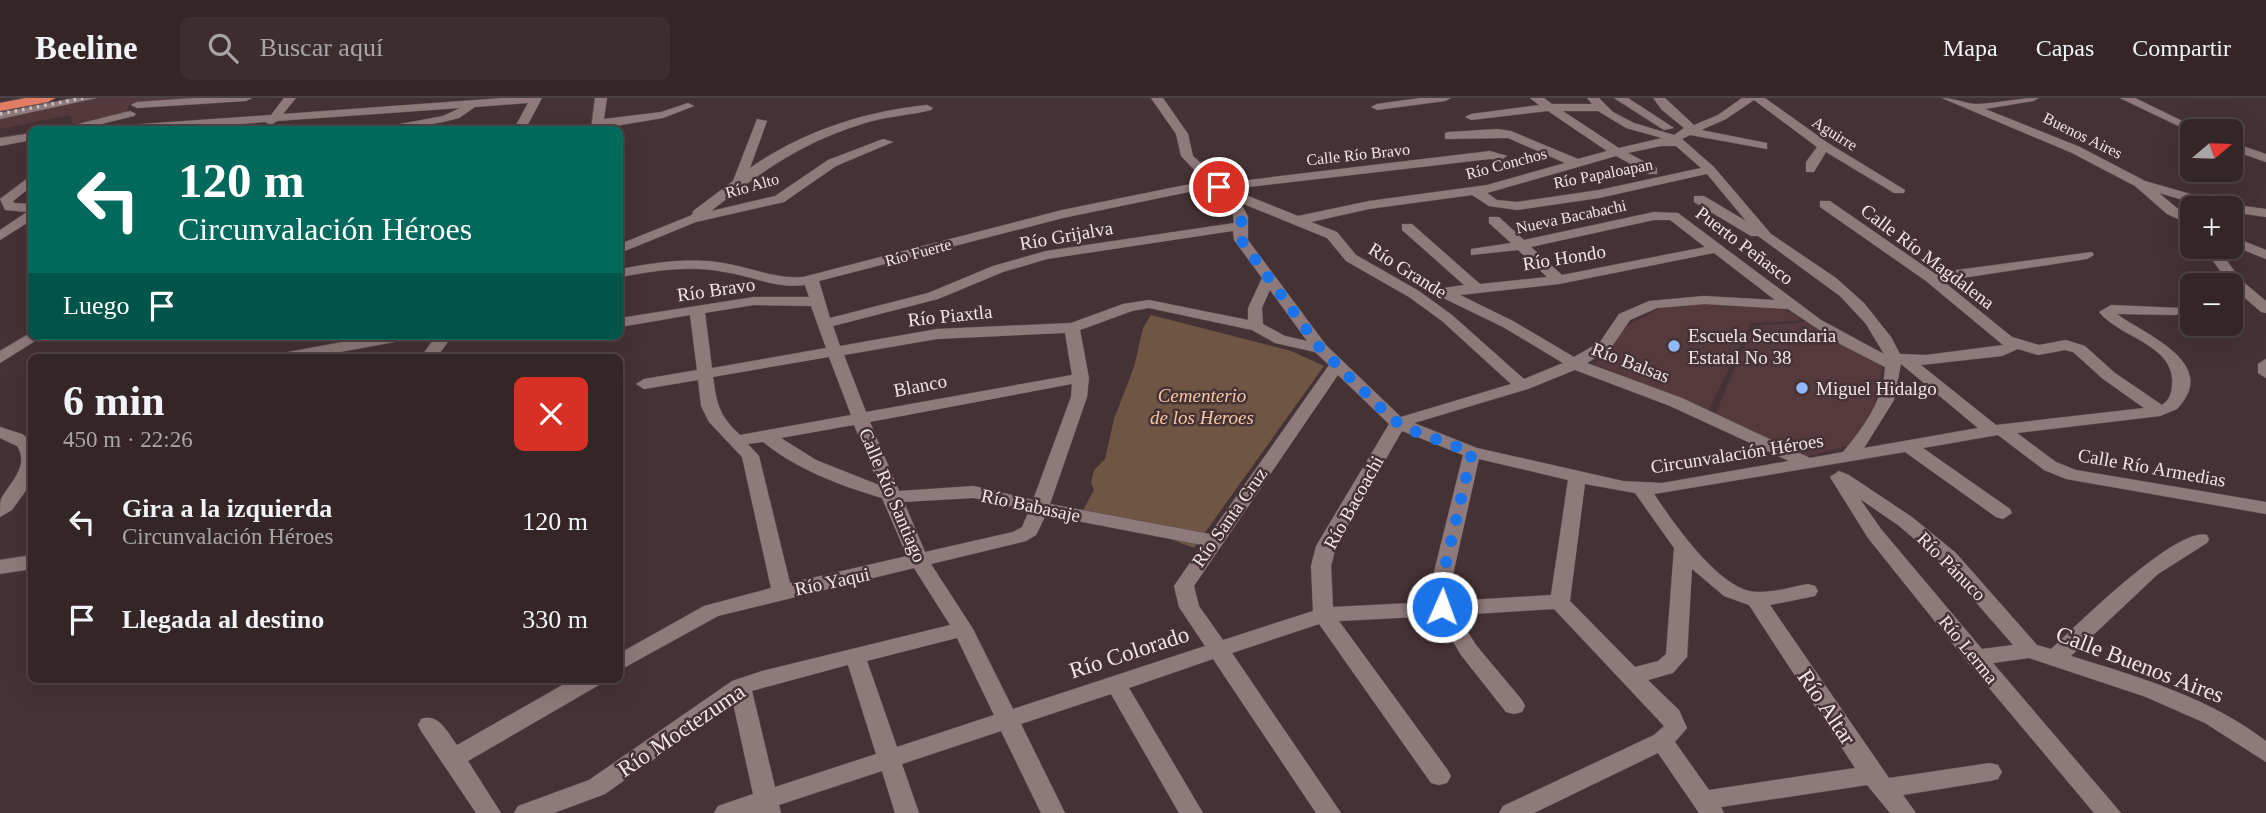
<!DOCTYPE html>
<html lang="es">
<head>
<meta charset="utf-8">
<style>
  body { margin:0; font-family:"Times New Roman",serif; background:#3c2e2f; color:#f1f3f6; height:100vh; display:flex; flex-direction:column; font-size:26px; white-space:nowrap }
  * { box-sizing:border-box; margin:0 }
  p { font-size:23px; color:#a9a5a7 }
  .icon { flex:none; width:38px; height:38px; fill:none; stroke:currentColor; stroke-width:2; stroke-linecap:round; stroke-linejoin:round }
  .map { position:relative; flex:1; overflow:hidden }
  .drawer { position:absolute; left:28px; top:256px; width:595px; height:329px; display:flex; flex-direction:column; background:#342627; border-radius:10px; box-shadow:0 7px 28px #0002,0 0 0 2px #4e4344 }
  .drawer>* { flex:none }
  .top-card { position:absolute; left:28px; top:28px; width:595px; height:214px; border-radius:10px; box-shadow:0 7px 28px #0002,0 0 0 2px #4e4344; background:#00695c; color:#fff; overflow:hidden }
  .needle { width:46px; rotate:71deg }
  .buttons { position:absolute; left:2180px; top:21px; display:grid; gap:14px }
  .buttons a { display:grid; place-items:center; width:63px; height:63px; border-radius:10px; background:#342627; box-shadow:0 7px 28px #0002,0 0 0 2px #4e4344; font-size:35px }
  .pin { position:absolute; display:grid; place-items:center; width:60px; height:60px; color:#fff; margin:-30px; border:4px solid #fff; border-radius:50%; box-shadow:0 2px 7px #0007 }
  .me { position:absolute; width:77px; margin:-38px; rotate:2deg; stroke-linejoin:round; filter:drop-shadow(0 0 5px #0008) }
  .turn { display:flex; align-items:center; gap:24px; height:147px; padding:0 35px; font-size:32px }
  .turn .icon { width:91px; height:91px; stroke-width:2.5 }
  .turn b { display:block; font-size:49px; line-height:60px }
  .then { display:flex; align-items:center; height:66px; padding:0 35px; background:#0003; gap:14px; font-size:26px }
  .round { display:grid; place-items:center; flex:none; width:74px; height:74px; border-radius:10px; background:#3c2e2f }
  .headline { display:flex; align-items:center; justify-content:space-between; height:119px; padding:0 35px }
  h1 { font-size:42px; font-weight:700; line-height:52px }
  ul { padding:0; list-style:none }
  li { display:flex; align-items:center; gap:21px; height:98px; padding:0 35px }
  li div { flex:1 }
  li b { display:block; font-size:26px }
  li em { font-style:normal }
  header { display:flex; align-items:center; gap:42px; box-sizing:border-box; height:98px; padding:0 35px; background:#342627; border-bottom:2px solid #4e4344 }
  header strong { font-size:33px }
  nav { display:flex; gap:38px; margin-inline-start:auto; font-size:24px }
  .search { width:490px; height:63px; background:#3c2e2f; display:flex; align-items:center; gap:18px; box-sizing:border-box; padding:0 24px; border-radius:10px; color:#a9a5a7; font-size:26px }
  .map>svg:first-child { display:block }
  .built { fill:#543a3d }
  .green { fill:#6e5544 }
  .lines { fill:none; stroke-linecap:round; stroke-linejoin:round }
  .minor-casing { stroke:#5e4f51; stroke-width:1 }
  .highway-casing { stroke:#5e4f51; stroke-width:2 }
  .minor { fill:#8f7a7b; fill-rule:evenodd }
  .highway { fill:#e27c64; fill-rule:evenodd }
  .rail { stroke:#cdc0c1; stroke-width:3.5; stroke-dasharray:2.5 5; stroke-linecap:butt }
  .route { stroke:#1a73e8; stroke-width:12; stroke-dasharray:0 21.6 }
  .poi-dot { fill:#91b8fd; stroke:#453234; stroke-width:2.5 }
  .labels { text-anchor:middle; stroke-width:5; stroke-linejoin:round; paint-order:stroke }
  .far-street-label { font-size:16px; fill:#f1e5e6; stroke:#453234 }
  .street-label { font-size:19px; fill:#f1e5e6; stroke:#453234 }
  .poi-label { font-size:19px; fill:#f1e5e6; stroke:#453234; text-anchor:start }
  .park-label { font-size:19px; font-style:italic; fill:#f8c7a4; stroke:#453234 }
  .near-street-label { font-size:23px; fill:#f1e5e6; stroke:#453234 }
</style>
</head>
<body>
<header>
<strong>Beeline</strong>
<div class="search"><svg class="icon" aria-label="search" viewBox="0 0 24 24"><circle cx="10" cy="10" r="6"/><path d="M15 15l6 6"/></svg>Buscar aquí</div>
<nav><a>Mapa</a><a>Capas</a><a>Compartir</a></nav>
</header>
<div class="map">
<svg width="2266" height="715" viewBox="0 0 2266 715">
  <rect width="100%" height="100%" fill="#453234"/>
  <g class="built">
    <polygon points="101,0 186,0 129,7 126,14 73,26 70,17 0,31 0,21"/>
    <polygon points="1708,205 1780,210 1800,219 1798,223 1751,225 1708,313 1595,266 1623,230 1668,206"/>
    <polygon points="1806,222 1883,268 1874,311 1856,346 1805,359 1715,317 1753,228 1800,225"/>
  </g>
  <polygon class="green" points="1151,217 1291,253 1324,268 1194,450 1131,426 1082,414 1094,392 1091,384 1094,372 1105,361 1114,321 1134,269 1143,230"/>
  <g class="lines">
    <g class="minor-casing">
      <g id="minor">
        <polygon points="74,0 97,0 0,21 0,15"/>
        <polygon points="194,0 252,0 246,3 137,10 131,7 137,4"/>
        <polygon points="284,0 296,0 283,16 503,0 542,0 525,32 510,32 516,27 528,5 475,9 459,20 443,24 399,32 368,32 443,18 460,10 277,23 271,27 265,24 168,32 121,31 127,27 271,17"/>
        <polygon points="595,0 607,0 604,21 661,14 688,5 694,8 663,20 591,32"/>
        <path d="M1151 0H1163L1188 36 1193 58 1223 85 1490 53 1507 58 1501 62 1490 61 1231 91 1298 118 1369 103 1487 87 1565 65 1508 40 1445 41V35L1449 34 1497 31 1511 33 1578 61 1607 53 1548 13 1471 22 1465 19 1471 16 1539 7 1530 0H1544L1552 6H1592L1587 0H1599L1613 14 1634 25 1674 37 1684 30 1662 12 1653 0H1665L1694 27 1718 17 1742 0H1765L1828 45 1905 92 1904 95H1894L1826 54 1814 74H1806V64L1817 49 1754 2 1726 21 1701 32 1767 45V51L1690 37 1682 41 1714 69 1771 136 1836 180 1864 205 1891 239 1900 256 1926 257 2003 247 1926 183 1820 109V103H1830L1934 175 2092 154 2094 157 2087 161 1943 183 2012 239 2039 247 2066 242 2085 248 2115 275 2162 307C2169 302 2171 297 2172 288 2177 247 2120 240 2099 214L2111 207 2181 210 2183 213 2176 217 2117 216C2145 237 2221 265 2177 311L2160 318 2017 335 2056 364 2076 372 2266 404V416L2066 381 2044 372 1998 337 1923 350 2010 411 2012 415 2003 421 1996 419 1905 354 1654 396C1673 424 1714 484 1749 493 1767 497 1790 489 1808 486L1815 488 1818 493 1815 498 1770 507 1889 680 1990 665 1998 667 2002 674 1998 681 1990 683 1903 697 1916 715H1890L1867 687 1721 709 1724 715H1699L1658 655 1534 715H1499L1503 708 1654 637 1664 628 1554 511 1457 517 1476 547 1522 602 1525 608 1522 614 1514 616 1506 614 1461 557 1438 518 1339 523 1447 671 1451 678 1447 685 1439 687 1431 685 1319 526 1232 555 1341 715H1316L1213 561 1129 590 1203 715H1179L1111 596 1021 626 1065 715H1041L1001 633 902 666 919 715H895L882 673 779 707 781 715H714L718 708 753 696 733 605 605 696 554 715H514L518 708 589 682 732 583 762 573 950 527 914 470 718 518 620 572V555L704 508 771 490 742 359 709 324 701 308 698 282 644 291 636 286 644 281 697 272 690 217 620 229V220L754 199H809L805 187C777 191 752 178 724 174 690 167 654 173 620 179V171C653 165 689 159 723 165 750 169 774 181 803 179L1062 112 1205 83 1181 58 1176 36ZM1563 13H1598L1626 30 1662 40 1619 50ZM1661 48H1676L1701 70 1599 92 1517 104 1497 102 1487 95 1616 58 1649 76H1657V70L1628 55ZM1707 76 1746 123 1704 98H1694V104L1751 138H1758L1840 198 1866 226 1884 256 1821 222 1678 115 1654 114 1524 142 1499 119H1489V125L1511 145 1471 151V157L1518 152 1547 179 1480 186 1412 126H1402V132L1464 187 1437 191 1435 194 1437 197 1503 229 1563 265 1524 281 1452 217 1419 193 1356 157 1337 134 1311 124 1369 111 1472 97 1489 108 1517 112 1599 100ZM1213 89 1232 111 1234 125 1046 153 993 168 928 195 830 220 819 183 1063 120ZM1241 105 1327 140 1346 163 1409 199 1442 223 1511 286 1401 319 1326 247 1248 142V119ZM1654 122H1670L1705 149 1562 177 1531 149ZM1233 133 1234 142 1262 180 1248 210V222L1149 202 1123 206 1071 225 937 231 840 248 833 228 938 201 1003 174 1047 161ZM1714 155 1775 202 1704 198 1649 203 1619 216 1600 244 1574 259 1513 223 1460 197 1559 186ZM1270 192 1307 243 1285 238 1263 226 1262 210ZM1704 206 1788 211 1842 247 1885 269C1884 302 1863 330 1843 354L1810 360 1682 300 1587 265 1611 250 1630 222 1657 210ZM754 207 811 208 826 250 712 270 705 215ZM1149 210 1252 232 1275 245 1315 254 1329 267 1210 436 1050 406 1087 299 1089 280 1080 232 1132 213ZM1065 235 1072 277 866 314 844 257 937 241ZM2018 251 2038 257 2065 252 2073 254 2103 281 2144 310 1996 327 1921 267 2002 258ZM829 259 851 317 740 337C719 317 717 307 713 279ZM1901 266 1978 330 1864 350 1894 302ZM1575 272 1670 308 1789 363 1662 385 1623 383 1477 350 1414 325 1528 291ZM1338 277 1389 326 1316 448 1311 468 1313 513 1223 542 1199 508 1194 488ZM1072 286 1071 299 1033 402 974 388 899 393 870 324ZM854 327 879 387 816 362 781 340ZM1402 333 1463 357 1430 490 1432 504 1333 509 1331 468 1336 448ZM763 344C798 372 839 387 882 400L907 458 790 485 759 358 748 346ZM1479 361 1568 382 1551 497 1452 503 1450 490ZM1585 386 1635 395 1674 450 1666 556 1658 563 1635 569 1570 503ZM974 400 1029 413 1022 429 1013 434 925 454 904 404ZM1046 417 1202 447 1174 488 1179 509 1205 548 1013 611 973 531 931 466 1026 443 1036 437ZM1692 471 1724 498 1749 507 1855 670 1709 692 1675 644 1687 630 1679 612 1648 582 1673 575 1687 559ZM957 540 994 617 897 649 867 563ZM848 567 876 656 775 689 752 593Z"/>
        <polygon points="1420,0 1451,0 1445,3 1377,12 1371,9 1377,6"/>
        <polygon points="1614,0 1628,0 1674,30 1664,32"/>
        <path d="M1942 0C1955 0 1966 6 1976 6 1995 6 2017 0 2039 0L2033 3 1985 11 2080 49 2145 83 2222 105 2266 111V119L2231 114V110H2211L2159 95 2177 110 2193 119V128L2167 116 2135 88 2072 55Z"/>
        <polygon points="2120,0 2135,0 2203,33 2193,33 2193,35"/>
        <path d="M927 7 933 10 931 12C911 17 891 18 872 23 803 43 767 70 711 113L775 98 828 62 883 41 893 44 836 68 784 104 696 124 620 155V146L692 117 693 113 733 83 757 21 767 23 750 70C801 34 865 13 927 7Z"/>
        <polygon points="130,13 136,16 134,18 77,32 54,32"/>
        <polygon points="32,35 32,42 0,48 0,40"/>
        <polygon points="2231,44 2266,56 2266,64 2231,52"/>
        <polygon points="32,77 32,88 13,103 14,105 32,106 32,122 0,142 0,132 27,114 5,112 0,101"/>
        <polygon points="2231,138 2266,152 2266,161 2231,147"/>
        <polygon points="2203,149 2217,149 2241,182 2266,203 2266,215 2261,214 2231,188"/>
        <polygon points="32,234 32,238 43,238 0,265 0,253"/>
        <polygon points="375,238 408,238 400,243 313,259 280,259 288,254"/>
        <polygon points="436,238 452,238 437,259 421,259"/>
        <polygon points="2266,261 2266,280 2258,275 2258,266"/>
        <path d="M0 329 22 336 32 343V384L12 412 0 419C0 414 0 406 1 401 10 384 30 368 17 348L0 340Z"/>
        <path d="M1839 373 1849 377 1912 419 1956 455 2037 547 2051 551C2076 528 2176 428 2207 437L2209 441 2207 445 2158 476 2071 558C2139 579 2208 599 2266 643V664L2205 625 2146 599 2029 560 1993 565 2121 715H2094L1969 566 1868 440 1830 379ZM1860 401 1898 427 1942 465 2013 547 1982 551 1881 431Z"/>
        <polygon points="32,457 32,471 0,476 0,462"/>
        <path d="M573 581H602L599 587 468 663 501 715H476L421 633 418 627 421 621C439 615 447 634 457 647Z"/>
      </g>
    </g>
    <g class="highway-casing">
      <polygon id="highway" points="26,0 55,0 48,4 0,13 0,5"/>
    </g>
    <use href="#minor" class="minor"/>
    <use href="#highway" class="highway"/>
    <polyline class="rail" points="0,16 83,0"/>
  </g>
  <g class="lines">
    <path class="route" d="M1219 89C1226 95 1242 108 1242 118 1242 127 1237 132 1241 142L1320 250 1385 314 1398 325 1418 335 1472 354 1440 490 1442 509"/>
  </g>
  <g class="poi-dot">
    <circle cx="1674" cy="248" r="7"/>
    <circle cx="1802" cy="290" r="7"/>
  </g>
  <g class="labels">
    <g class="far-street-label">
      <text transform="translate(1835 35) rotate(32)" y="6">Aguirre</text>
      <text transform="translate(2083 37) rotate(26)" y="6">Buenos Aires</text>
      <text transform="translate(1358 56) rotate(-6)" y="6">Calle Río Bravo</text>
      <text transform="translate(1506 65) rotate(-15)" y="6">Río Conchos</text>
      <text transform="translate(1603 75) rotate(-11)" y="6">Río Papaloapan</text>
      <text transform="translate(752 87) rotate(-16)" y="6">Río Alto</text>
      <text transform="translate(1571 118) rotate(-12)" y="6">Nueva Bacabachi</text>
      <text transform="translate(918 154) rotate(-15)" y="6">Río Fuerte</text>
    </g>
    <g class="street-label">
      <text transform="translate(1066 137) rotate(-10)" y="7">Río Grijalva</text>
      <text transform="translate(1745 147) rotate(37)" y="7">Puerto Peñasco</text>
      <text transform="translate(1928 158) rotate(37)" y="7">Calle Río Magdalena</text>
      <text transform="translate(1564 159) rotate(-9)" y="7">Río Hondo</text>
      <text transform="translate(1408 172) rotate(32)" y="7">Río Grande</text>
      <text transform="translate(716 191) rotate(-8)" y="7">Río Bravo</text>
      <text transform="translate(950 217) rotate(-6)" y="7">Río Piaxtla</text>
      <text transform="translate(1631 264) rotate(21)" y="7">Río Balsas</text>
      <text transform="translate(920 287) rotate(-11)" y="7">Blanco</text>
      <text transform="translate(1737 355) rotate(-9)" y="7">Circunvalación Héroes</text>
      <text transform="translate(2152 369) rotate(10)" y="7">Calle Río Armedias</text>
      <text transform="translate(893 397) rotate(67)" y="7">Calle Río Santiago</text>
      <text transform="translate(1353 404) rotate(-61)" y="7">Río Bacoachi</text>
      <text transform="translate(1031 407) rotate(12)" y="7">Río Babasaje</text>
      <text transform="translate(1229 419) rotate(-55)" y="7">Río Santa Cruz</text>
      <text transform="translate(1952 468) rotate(45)" y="7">Río Pánuco</text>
      <text transform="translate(832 483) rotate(-12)" y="7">Río Yaqui</text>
      <text transform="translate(1969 551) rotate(51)" y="7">Río Lerma</text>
    </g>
    <g class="poi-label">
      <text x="1688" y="244">Escuela Secundaria<tspan x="1688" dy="22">Estatal No 38</tspan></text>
      <text x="1816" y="297">Miguel Hidalgo</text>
    </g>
    <g class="park-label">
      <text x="1202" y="304">Cementerio<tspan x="1202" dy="22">de los Heroes</tspan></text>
    </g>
    <g class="near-street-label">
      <text transform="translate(1129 554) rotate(-18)" y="8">Río Colorado</text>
      <text transform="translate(2140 566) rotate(21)" y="8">Calle Buenos Aires</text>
      <text transform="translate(1827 609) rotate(56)" y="8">Río Altar</text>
      <text transform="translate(681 632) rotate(-34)" y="8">Río Moctezuma</text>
    </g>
  </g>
</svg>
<div class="buttons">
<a><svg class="needle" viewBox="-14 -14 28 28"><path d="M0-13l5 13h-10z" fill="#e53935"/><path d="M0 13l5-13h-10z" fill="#a9a5a7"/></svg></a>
<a>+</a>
<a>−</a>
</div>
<div class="pin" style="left:1219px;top:89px;background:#d93025"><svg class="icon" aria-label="arrive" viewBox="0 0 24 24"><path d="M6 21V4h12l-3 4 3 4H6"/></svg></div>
<svg class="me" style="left:1442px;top:509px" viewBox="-20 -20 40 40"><circle r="17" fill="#1a73e8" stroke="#fff" stroke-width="3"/><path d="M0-11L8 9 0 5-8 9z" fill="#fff"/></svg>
<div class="top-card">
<div class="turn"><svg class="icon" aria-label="left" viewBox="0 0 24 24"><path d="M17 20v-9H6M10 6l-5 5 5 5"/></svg><div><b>120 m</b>Circunvalación Héroes</div></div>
<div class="then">Luego<svg class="icon" aria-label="arrive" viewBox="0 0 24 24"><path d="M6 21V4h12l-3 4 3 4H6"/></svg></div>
</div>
<section class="drawer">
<div class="headline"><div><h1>6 min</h1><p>450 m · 22:26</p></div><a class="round" style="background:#d93025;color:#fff"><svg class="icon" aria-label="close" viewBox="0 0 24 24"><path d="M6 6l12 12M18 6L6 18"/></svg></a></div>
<ul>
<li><svg class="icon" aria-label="left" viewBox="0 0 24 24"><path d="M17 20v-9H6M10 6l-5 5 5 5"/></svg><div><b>Gira a la izquierda</b><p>Circunvalación Héroes</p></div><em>120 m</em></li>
<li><svg class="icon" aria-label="arrive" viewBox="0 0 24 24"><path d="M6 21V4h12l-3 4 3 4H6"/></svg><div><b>Llegada al destino</b></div><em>330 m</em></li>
</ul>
</section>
</div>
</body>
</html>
